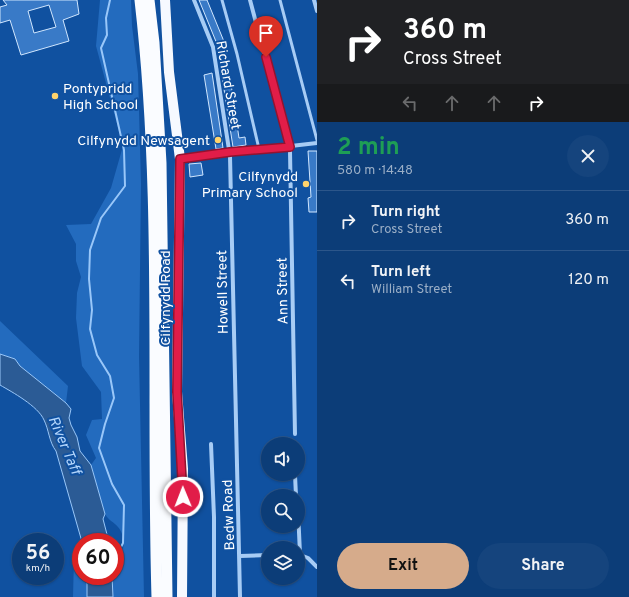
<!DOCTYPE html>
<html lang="en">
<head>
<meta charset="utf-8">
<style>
  body { margin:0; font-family:Overpass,sans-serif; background:#15447d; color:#f1f3f6; height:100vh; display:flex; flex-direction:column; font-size:15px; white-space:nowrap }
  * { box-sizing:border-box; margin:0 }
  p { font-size:13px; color:#9aaec6 }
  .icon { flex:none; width:22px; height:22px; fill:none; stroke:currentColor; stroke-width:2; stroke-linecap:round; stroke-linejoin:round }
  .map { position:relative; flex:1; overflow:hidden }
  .details { display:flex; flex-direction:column; background:#0c3d78; width:312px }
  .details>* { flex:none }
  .banner { background:#202124; color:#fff; overflow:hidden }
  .controls { position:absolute; left:261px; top:437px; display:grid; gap:8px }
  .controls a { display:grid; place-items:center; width:44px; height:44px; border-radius:50%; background:#0c3d78; box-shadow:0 1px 3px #0004,0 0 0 1px #2c568a; font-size:20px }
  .speed { position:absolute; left:12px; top:533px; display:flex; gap:8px; font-size:20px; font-weight:700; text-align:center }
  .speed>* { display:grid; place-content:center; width:52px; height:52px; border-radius:50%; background:#0c3d78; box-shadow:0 1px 3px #0004,0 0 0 1px #2c568a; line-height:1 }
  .speed small { font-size:10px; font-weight:400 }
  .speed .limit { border:6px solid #d22; background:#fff; color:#111 }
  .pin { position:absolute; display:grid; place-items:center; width:34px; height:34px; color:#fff; margin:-41px -17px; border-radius:50% 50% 50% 0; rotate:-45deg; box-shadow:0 0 4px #0007 }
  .pin .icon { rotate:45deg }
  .me { position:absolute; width:44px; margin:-22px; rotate:359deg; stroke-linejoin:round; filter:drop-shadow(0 0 3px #0008) }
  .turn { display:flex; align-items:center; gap:14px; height:84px; padding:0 20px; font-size:18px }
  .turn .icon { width:52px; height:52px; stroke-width:2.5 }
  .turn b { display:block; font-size:28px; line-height:34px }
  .lanes { display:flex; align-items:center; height:38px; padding:0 20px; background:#0003; justify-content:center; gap:20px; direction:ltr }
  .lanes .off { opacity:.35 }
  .round { display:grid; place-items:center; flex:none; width:42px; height:42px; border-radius:21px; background:#15447d }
  .head { display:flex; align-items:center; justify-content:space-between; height:68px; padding:0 20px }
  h1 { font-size:24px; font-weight:700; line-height:30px; color:#1e9e55 }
  .cta { display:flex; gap:8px; margin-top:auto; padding:8px 20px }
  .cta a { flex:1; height:46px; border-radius:24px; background:#d6ab8b; color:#111; font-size:16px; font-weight:700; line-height:46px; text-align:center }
  .cta a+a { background:#15447d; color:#f1f3f6 }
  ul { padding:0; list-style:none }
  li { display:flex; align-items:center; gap:12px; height:60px; padding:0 20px; border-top:1px solid #2c568a }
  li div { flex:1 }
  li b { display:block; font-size:15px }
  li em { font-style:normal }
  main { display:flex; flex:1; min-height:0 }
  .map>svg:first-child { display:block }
  .green { fill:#236bbe }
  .water { fill:#2b5b95; stroke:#99c7f9 }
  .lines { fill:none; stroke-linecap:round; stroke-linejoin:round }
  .stream { stroke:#99c7f9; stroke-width:2 }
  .building { fill:#397ac7; stroke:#d0e6fe; fill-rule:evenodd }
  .service { stroke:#a7ccf5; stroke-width:3 }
  .minor { stroke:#a7ccf5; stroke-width:4 }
  .primary { stroke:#f6f9ff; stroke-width:10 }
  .trunk { stroke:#fafcff; stroke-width:11 }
  .route-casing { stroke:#92132f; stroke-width:10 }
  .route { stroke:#e11d48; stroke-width:7 }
  .poi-dot { fill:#ffd36c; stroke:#1051a0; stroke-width:1.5 }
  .labels { text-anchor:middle; stroke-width:4; stroke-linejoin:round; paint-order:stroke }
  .street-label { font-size:14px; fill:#fff; stroke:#1051a0 }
  .poi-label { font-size:14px; fill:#fff; stroke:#1051a0; text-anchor:end }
  .water-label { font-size:15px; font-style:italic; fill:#b4d6fc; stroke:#1051a0 }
</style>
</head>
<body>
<main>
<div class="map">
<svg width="317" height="597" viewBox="0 0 317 597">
  <rect width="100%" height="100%" fill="#1051a0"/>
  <g class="green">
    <path d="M100 0H131L132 26 138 74 141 184 139 356 144 597H113L112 576H115V557L122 555C124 546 125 535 118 527 114 522 108 520 105 514L91 465 96 458 86 435 92 420 102 419 101 392 82 366 76 318 77 293 81 277 76 261V244L66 225 91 224 111 188 123 146 96 46Z"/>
    <polygon points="0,321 68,386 66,403 20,366 15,359 0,354"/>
    <polygon points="81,553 81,576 87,576 87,597 73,597 74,557"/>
  </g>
  <g class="water">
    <path d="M0 354 15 359 20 366 66 403 71 409 69 418 71 425 77 437 80 451 91 465 105 514 103 519 109 542H82L56 451C49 442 49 430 44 420 38 406 12 392 0 385Z"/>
    <polygon points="87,576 112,576 113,597 87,597"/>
  </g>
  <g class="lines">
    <polyline class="stream" points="110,0 106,18 107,35 101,48 124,150 125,186 101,218 90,250 89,279 92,310 90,329 97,355 110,376 114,398 105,424 99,448 112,484 124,505 123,543 118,553 115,554"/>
  </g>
  <g class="building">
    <path d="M3 0H77L79 14 63 20 69 41 21 55 10 20 0 23V7L7 5ZM49 5 56 27 34 33 28 11Z"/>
    <polygon points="199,0 207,0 225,44 239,138 245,137 246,145 233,147 217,44"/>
    <polygon points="212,73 223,148 216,149 204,75"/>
    <polygon points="308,151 317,151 317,212 309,212 308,198 311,197"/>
    <polygon points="201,163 203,175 190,177 189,164"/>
  </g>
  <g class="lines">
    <g class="service">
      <polyline points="222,0 237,54 259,149"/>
      <polyline points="280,0 317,140"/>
    </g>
    <g class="minor">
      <polyline points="194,0 213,47 230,156 240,597"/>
      <polyline points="250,0 290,151 295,434"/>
      <polyline points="314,0 317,11"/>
      <polyline points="180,159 317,143"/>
      <polyline points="211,444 214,517 214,597"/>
      <polyline points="295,475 296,496"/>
      <polyline points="298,510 300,554"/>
      <polyline points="298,554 308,558 317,567"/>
      <polyline points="240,556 268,555"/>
    </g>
    <polyline class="primary" points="165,0 169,72 180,159 177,392 183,469 182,597"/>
    <g class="trunk">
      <path d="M140 0C163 198 151 398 157 597"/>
      <polyline points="149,0 154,43 161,163 167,597"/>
    </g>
  </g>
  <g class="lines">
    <g class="route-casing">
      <polyline id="route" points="183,497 177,392 180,159 230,152 290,147 266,57"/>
    </g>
    <use href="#route" class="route"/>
  </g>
  <g class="poi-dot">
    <circle cx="55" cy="96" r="4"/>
    <circle cx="218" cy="140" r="4"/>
    <circle cx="306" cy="184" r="4"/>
  </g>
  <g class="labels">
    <g class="street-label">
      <text transform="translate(229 85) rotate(80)" y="5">Richard Street</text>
      <text transform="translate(282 291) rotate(-91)" y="5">Ann Street</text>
      <text transform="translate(222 292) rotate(-91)" y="5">Howell Street</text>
      <text transform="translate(165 298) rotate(-90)" y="5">Cilfynydd Road</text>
      <text transform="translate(228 515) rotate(-92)" y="5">Bedw Road</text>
    </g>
    <g class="poi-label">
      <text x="63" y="93" text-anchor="start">Pontypridd<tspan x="63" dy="16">High School</tspan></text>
      <text x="210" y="145">Cilfynydd Newsagent</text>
      <text x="298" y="181">Cilfynydd<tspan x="298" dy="16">Primary School</tspan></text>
    </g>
    <g class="water-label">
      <text transform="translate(65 445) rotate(67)" y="5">River Taff</text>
    </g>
  </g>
</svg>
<div class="controls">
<a><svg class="icon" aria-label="sound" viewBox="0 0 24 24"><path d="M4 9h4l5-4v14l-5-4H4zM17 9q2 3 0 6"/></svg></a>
<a><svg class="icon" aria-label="search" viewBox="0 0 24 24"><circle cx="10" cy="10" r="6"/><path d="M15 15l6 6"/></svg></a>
<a><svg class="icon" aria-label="layers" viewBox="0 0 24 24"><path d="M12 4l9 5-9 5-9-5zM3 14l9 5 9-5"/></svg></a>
</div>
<div class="speed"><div>56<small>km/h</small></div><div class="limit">60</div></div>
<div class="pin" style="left:266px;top:57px;background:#d93025"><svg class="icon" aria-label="arrive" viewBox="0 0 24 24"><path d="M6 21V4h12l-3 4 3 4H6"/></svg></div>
<svg class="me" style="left:183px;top:497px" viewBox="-20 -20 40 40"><circle r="17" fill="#e11d48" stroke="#fff" stroke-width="3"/><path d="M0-11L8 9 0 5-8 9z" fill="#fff"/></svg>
</div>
<section class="details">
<div class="banner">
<div class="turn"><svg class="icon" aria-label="right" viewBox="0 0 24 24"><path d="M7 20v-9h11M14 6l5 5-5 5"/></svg><div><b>360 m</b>Cross Street</div></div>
<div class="lanes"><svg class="icon off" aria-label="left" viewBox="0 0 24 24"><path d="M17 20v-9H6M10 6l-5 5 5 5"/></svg><svg class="icon off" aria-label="ahead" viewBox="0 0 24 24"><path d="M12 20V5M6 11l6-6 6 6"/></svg><svg class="icon off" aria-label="ahead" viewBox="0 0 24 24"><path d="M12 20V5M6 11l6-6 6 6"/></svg><svg class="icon" aria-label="right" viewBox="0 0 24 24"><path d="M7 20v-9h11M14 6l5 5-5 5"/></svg></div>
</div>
<div class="head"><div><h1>2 min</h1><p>580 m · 14:48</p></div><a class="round"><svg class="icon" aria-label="close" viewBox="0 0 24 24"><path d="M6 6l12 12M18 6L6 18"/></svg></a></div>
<ul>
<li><svg class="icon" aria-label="right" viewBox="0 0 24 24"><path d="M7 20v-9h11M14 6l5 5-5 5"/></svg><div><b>Turn right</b><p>Cross Street</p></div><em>360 m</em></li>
<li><svg class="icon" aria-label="left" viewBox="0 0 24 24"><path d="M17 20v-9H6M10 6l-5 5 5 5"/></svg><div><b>Turn left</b><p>William Street</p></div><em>120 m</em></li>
</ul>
<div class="cta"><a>Exit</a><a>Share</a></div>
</section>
</main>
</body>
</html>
